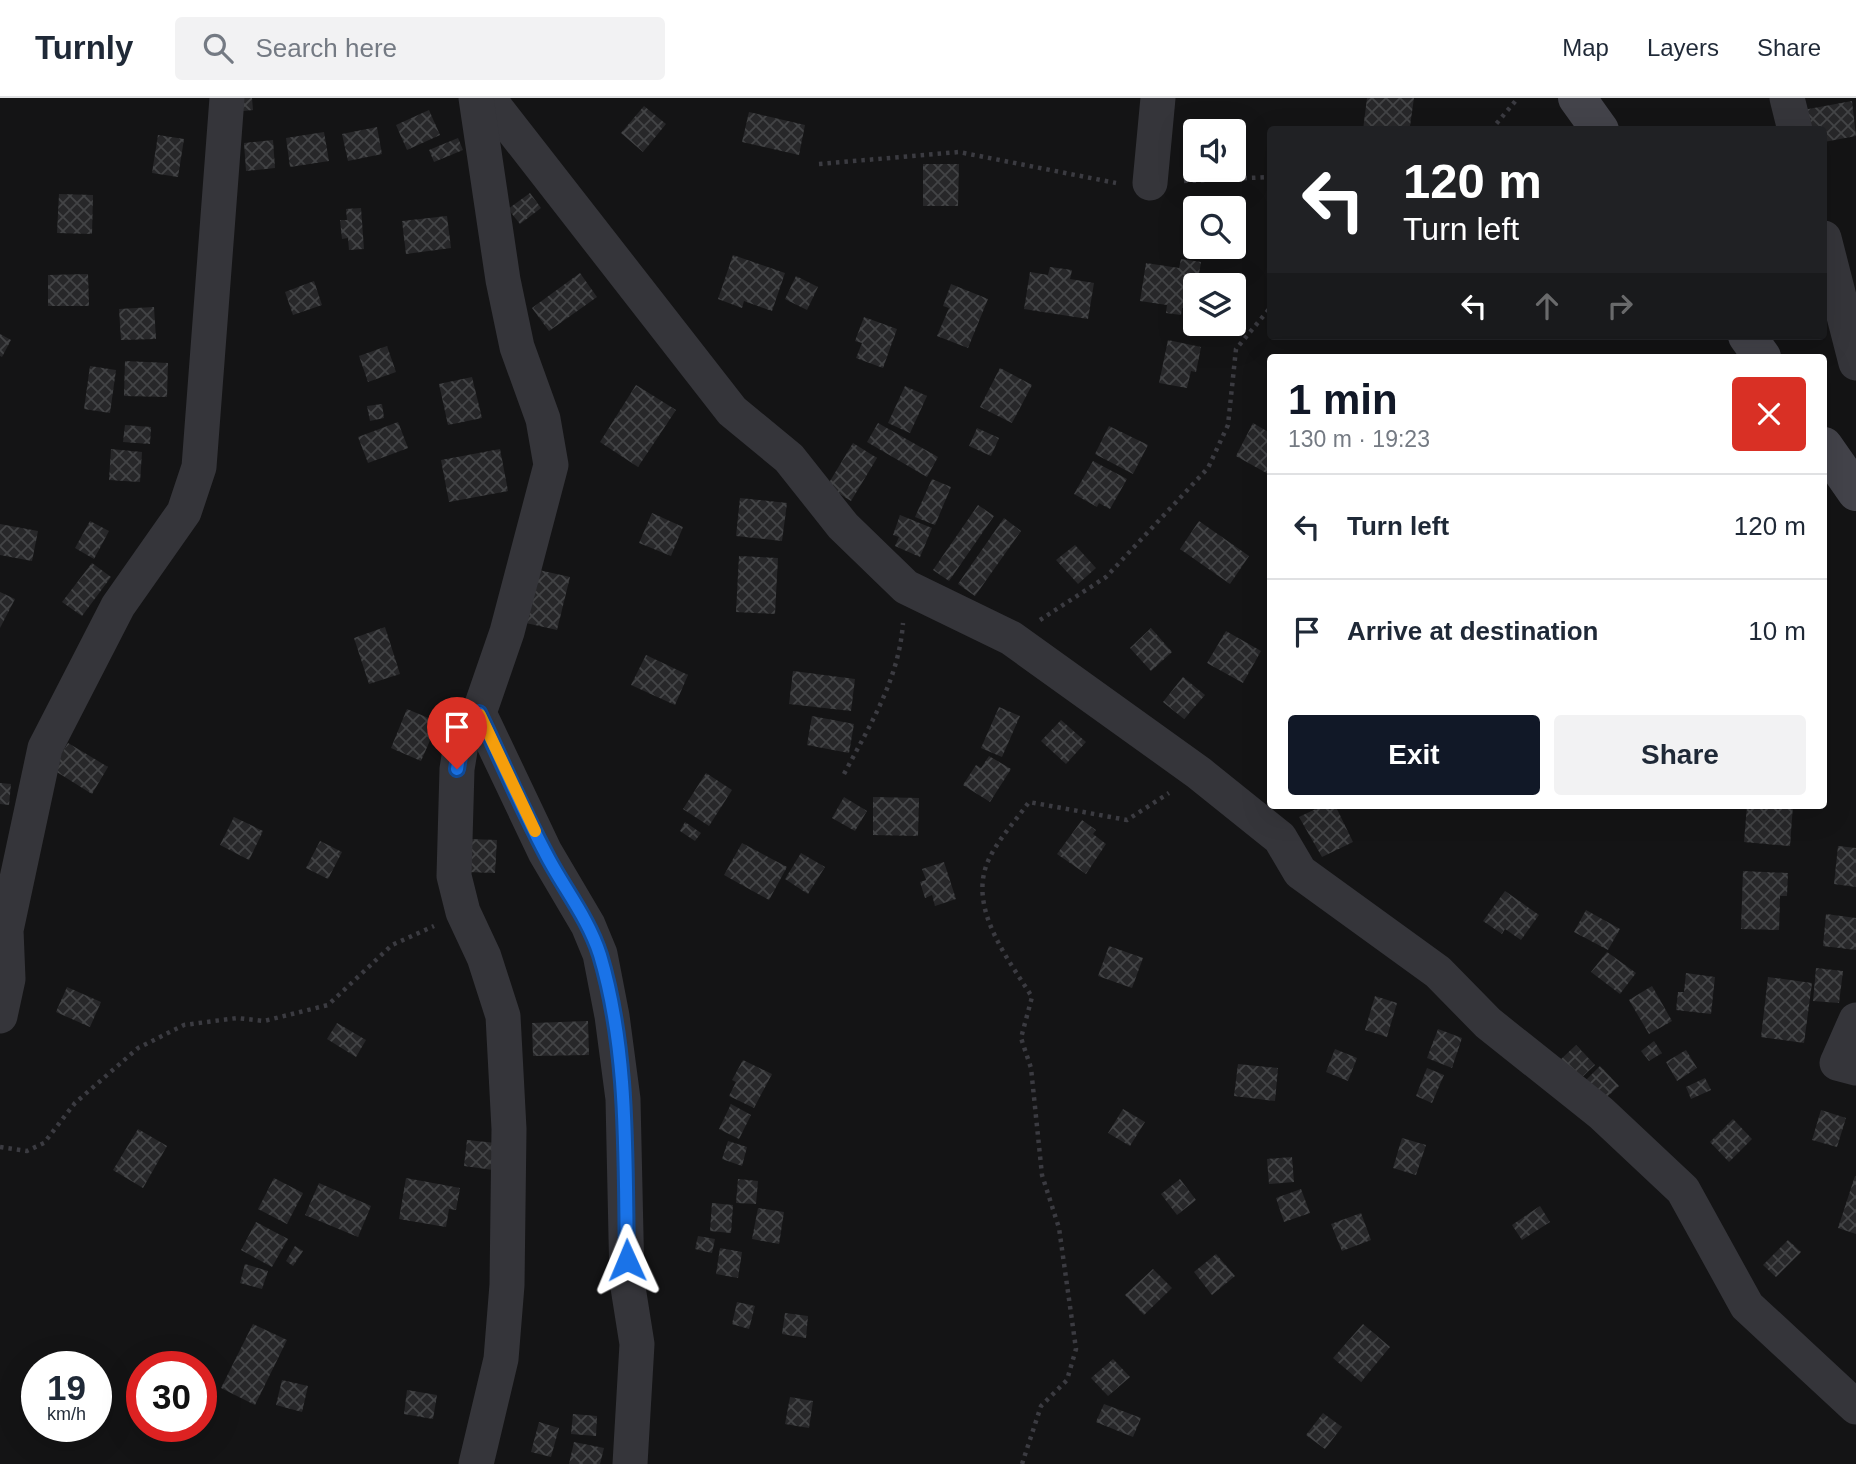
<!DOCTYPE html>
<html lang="en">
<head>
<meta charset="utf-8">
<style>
  body { margin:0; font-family:Arial,sans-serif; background:#f2f2f3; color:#1f2937; height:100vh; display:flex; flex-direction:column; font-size:26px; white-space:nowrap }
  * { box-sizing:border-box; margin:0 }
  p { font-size:23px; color:#747a83 }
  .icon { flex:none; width:38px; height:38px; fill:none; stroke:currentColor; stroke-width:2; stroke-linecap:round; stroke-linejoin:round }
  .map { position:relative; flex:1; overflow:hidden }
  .sheet { position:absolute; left:1267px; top:256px; width:560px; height:455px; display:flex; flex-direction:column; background:#fff; border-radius:7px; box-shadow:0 7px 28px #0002 }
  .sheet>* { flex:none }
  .guide { position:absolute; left:1267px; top:28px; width:560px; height:214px; border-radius:7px; box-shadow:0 7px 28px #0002; background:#202124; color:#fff; overflow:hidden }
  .fabs { position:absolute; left:1183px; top:21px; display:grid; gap:14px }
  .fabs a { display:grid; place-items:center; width:63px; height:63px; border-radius:7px; background:#fff; box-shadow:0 7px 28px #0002; font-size:35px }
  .speed { position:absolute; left:21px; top:1253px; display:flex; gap:14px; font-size:35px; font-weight:700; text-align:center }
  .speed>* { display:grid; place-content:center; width:91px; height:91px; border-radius:50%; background:#fff; box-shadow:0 7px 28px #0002; line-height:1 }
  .speed small { font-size:18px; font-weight:400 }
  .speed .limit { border:10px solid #d22; background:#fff; color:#111 }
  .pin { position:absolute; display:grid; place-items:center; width:60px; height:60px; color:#fff; margin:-72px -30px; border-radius:50% 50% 50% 0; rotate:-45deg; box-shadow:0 0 7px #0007 }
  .pin .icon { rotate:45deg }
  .me { position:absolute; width:77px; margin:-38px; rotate:359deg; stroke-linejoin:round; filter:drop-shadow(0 0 5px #0008) }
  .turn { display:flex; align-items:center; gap:24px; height:147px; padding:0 21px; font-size:32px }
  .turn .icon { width:91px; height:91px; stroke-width:2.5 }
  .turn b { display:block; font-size:49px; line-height:60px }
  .lanes { display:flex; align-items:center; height:66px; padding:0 21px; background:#0003; justify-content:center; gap:35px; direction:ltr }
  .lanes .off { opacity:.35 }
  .round { display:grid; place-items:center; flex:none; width:74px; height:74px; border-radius:7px; background:#f2f2f3 }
  .head { display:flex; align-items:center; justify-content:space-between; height:119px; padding:0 21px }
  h1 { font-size:42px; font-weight:700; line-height:52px; color:#111827 }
  .cta { display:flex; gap:14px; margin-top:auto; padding:14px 21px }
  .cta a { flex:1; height:80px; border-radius:7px; background:#111827; color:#fff; font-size:28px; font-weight:700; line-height:80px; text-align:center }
  .cta a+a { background:#f2f2f3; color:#1f2937 }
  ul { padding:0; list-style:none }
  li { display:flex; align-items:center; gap:21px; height:105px; padding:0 21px; border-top:2px solid #e0e1e3 }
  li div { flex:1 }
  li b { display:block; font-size:26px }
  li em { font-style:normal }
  header { display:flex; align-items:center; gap:42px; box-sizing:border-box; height:98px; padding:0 35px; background:#fff; border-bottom:2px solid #e0e1e3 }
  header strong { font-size:33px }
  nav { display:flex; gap:38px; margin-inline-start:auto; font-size:24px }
  .search { width:490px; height:63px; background:#f2f2f3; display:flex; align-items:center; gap:18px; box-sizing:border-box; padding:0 24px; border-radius:7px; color:#747a83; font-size:26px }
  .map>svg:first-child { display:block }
  .building { fill:url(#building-cross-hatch) }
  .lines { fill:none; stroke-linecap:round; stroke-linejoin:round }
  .path { stroke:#3b3b41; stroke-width:4.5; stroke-dasharray:3.5 5; stroke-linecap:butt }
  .street { stroke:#35353a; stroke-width:35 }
  .secondary { stroke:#43434a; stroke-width:38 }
  .route-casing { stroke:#114b97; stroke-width:18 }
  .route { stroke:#1a73e8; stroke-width:12 }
  .slow { stroke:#f59e0b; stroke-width:12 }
</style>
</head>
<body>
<header>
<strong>Turnly</strong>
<div class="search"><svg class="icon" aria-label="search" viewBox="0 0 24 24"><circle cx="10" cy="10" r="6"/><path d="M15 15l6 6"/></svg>Search here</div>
<nav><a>Map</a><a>Layers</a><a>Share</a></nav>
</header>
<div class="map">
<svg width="1856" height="1366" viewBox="0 0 1856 1366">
  <defs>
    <pattern id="building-cross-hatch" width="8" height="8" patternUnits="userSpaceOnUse" patternTransform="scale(1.75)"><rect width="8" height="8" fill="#272729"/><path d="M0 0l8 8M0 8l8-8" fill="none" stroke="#434446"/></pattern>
  </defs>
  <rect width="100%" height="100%" fill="#141415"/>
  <g class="building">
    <polygon points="233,0 252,0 253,12 234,14"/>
    <polygon points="1367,0 1414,0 1410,28 1421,32 1363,32"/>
    <polygon points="1852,3 1856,38 1824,44 1824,32 1806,32 1803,12"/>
    <polygon points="644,8 666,26 643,54 621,35"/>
    <polygon points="429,12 440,37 407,52 396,27"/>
    <polygon points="749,14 805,27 799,57 742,44"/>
    <polygon points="377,29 382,56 348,63 342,36"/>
    <polygon points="324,34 329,63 290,69 286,40"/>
    <polygon points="158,37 184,41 178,79 152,75"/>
    <polygon points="458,40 463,52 434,64 429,52"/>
    <polygon points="273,42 275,70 246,73 244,45"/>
    <polygon points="923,66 959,66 958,108 923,108"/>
    <polygon points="530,95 541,110 520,126 508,111"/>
    <polygon points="59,96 93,97 92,136 57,135"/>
    <polygon points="361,110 364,151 349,152 348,140 342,141 340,122 347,122 346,111"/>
    <polygon points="447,118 451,150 406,156 402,123"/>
    <polygon points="733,157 785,175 772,213 744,203 742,210 718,201"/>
    <polygon points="1181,161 1201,164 1193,212 1182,210 1181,217 1166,215 1167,207 1140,203 1146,165 1179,170"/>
    <polygon points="1050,169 1072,172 1070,181 1094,185 1088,221 1024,211 1030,174 1048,177"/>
    <polygon points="580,175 597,199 549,233 532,210"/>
    <polygon points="88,176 89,208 48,208 48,177"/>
    <polygon points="796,178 818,189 807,212 785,201"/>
    <polygon points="314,183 322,207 293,217 285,194"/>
    <polygon points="951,186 988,201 968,250 937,238 949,210 943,208"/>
    <polygon points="154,209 156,241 121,242 119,211"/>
    <polygon points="864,219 897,231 883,270 856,260 862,245 855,243"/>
    <polygon points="0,236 11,242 2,259 0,258"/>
    <polygon points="1168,242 1201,249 1196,274 1191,273 1187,290 1159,285"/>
    <polygon points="387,248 396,274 368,284 359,258"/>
    <polygon points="125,263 168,265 167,299 124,298"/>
    <polygon points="90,268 116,272 110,315 84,311"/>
    <polygon points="1000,270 1032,287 1012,325 980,309"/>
    <polygon points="472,279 482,320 448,327 439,286"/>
    <polygon points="636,287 676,312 638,369 600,344"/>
    <polygon points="905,288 927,298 910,335 888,325"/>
    <polygon points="382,306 384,320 370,323 367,308"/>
    <polygon points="398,324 408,350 368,365 358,339"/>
    <polygon points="878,325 938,359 927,379 867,344"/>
    <polygon points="1253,325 1270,335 1270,377 1236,358"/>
    <polygon points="125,327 151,329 150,346 123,344"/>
    <polygon points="1109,328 1148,347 1133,376 1095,356"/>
    <polygon points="977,330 999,340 991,358 969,348"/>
    <polygon points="853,345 877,360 851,403 827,388"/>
    <polygon points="111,351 142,354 140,384 109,382"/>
    <polygon points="500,351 508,393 449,404 441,362"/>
    <polygon points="1093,363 1127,381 1110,411 1099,405 1097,409 1074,396"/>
    <polygon points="932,381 951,389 935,427 915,419"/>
    <polygon points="740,400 787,405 782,443 736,438"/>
    <polygon points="978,407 994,418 949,483 933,472"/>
    <polygon points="652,415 683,429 671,458 639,445"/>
    <polygon points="900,417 932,430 920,459 895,448 899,439 893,437"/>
    <polygon points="1004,420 1021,433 975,498 958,486"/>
    <polygon points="90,423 109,433 94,461 75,450"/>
    <polygon points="1199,423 1249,458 1230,486 1180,451"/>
    <polygon points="0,426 38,433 32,463 0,457"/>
    <polygon points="1075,447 1096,470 1078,486 1056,462"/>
    <polygon points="739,458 778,460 775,516 736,514"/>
    <polygon points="92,465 111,479 82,518 62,504"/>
    <polygon points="530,470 570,479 557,532 517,523"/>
    <polygon points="0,494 15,501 0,530"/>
    <polygon points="385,529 400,576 369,586 354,540"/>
    <polygon points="1151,530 1172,554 1151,573 1130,550"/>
    <polygon points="1226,533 1261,553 1243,585 1207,565"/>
    <polygon points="646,557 688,577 675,607 631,587"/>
    <polygon points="793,573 855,581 851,613 789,606"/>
    <polygon points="1183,579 1205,597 1184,621 1163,604"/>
    <polygon points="999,609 1020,618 1002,659 981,650"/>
    <polygon points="407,611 438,624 421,663 391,650"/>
    <polygon points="812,618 854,626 849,655 807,647"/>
    <polygon points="1061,622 1086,644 1066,666 1041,643"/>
    <polygon points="68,645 108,669 92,696 52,671"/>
    <polygon points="989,658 1011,671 990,704 963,687 976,667 981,670"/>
    <polygon points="706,675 732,692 709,728 683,711"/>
    <polygon points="0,685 11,686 9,707 0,706"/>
    <polygon points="844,699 867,713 855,733 832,720"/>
    <polygon points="873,699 919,700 918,738 873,737"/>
    <polygon points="1324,707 1335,707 1353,744 1322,759 1299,719"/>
    <polygon points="1747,707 1793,707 1790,748 1744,744"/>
    <polygon points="234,719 263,733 249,762 220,747"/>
    <polygon points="1082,722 1096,732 1093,736 1106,746 1086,776 1057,756"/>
    <polygon points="685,724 701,735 695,743 680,733"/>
    <polygon points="469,741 497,742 495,775 467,774"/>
    <polygon points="320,743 342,754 328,781 306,770"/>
    <polygon points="742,745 787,769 769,802 724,777"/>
    <polygon points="1838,748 1856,750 1856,789 1834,786"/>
    <polygon points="801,755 825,769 808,796 785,781"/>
    <polygon points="944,764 956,801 935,808 932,797 925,800 920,784 926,782 922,771"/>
    <polygon points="1743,773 1788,775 1787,798 1780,798 1779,832 1741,831"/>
    <polygon points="1505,793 1539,817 1521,842 1505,831 1502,836 1483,823"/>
    <polygon points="1586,812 1620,831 1608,852 1574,834"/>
    <polygon points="1826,816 1856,820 1856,852 1823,848"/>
    <polygon points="1109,848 1143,860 1132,890 1098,878"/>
    <polygon points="1607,854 1636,875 1620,896 1591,874"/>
    <polygon points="1816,870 1843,873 1839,905 1813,903"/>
    <polygon points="1686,875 1715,879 1711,916 1676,912 1678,894 1684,894"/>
    <polygon points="1768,879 1812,885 1804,945 1761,939"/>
    <polygon points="1652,888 1672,923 1649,936 1629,902"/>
    <polygon points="67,889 101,904 90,929 56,914"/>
    <polygon points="1375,898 1397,905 1387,939 1365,932"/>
    <polygon points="588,923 589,957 533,958 532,925"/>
    <polygon points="337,925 366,942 356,959 327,941"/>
    <polygon points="1438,931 1462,940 1452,970 1427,960"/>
    <polygon points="1654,943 1662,955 1649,963 1641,953"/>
    <polygon points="1576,947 1595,967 1577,984 1558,964"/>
    <polygon points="1335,951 1357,960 1348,983 1326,974"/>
    <polygon points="1686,952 1697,970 1677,983 1666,964"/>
    <polygon points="743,962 772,976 754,1010 729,998 736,984 732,982"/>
    <polygon points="1238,966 1278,970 1275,1003 1234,998"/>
    <polygon points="1600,968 1619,988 1600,1005 1582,986"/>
    <polygon points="1427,970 1444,977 1432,1005 1416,998"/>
    <polygon points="1705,980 1711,992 1691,1001 1686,989"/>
    <polygon points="731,1006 751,1017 739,1041 719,1031"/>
    <polygon points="1123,1011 1145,1024 1130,1048 1108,1035"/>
    <polygon points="1821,1012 1846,1020 1837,1049 1812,1042"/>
    <polygon points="1733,1021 1752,1041 1729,1064 1710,1044"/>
    <polygon points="138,1031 167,1048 143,1090 113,1072"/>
    <polygon points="1402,1040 1426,1047 1416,1077 1393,1070"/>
    <polygon points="467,1042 496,1045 493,1072 464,1068"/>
    <polygon points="728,1043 747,1049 742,1068 722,1061"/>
    <polygon points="1292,1059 1294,1084 1269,1086 1267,1061"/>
    <polygon points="1855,1078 1856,1078 1856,1136 1838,1130"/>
    <polygon points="274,1080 303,1095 287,1126 258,1111"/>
    <polygon points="406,1080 460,1090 456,1112 449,1111 446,1129 399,1121"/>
    <polygon points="738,1081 758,1083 756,1106 736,1105"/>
    <polygon points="1180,1081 1196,1102 1177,1117 1161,1096"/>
    <polygon points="319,1085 371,1108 358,1139 305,1117"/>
    <polygon points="1301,1091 1310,1115 1284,1124 1276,1100"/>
    <polygon points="712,1105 733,1107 731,1135 710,1133"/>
    <polygon points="1540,1108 1550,1124 1522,1142 1512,1127"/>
    <polygon points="758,1110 784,1114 779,1146 752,1141"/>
    <polygon points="1361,1115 1371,1142 1342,1153 1331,1126"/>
    <polygon points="256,1124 288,1141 272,1169 241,1152"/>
    <polygon points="698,1138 715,1141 712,1155 695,1151"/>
    <polygon points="1788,1142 1801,1154 1776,1179 1763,1167"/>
    <polygon points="295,1148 303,1153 293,1168 286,1163"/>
    <polygon points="720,1150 742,1154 738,1180 716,1176"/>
    <polygon points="1216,1156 1235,1178 1212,1197 1194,1174"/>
    <polygon points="245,1166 268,1173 262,1191 240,1185"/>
    <polygon points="1153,1171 1172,1190 1144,1217 1125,1197"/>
    <polygon points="737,1204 755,1208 749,1231 732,1226"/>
    <polygon points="785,1215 808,1218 806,1240 782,1236"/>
    <polygon points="253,1226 287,1242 255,1307 221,1290"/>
    <polygon points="1363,1226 1390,1249 1361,1284 1333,1260"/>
    <polygon points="1113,1261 1130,1279 1108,1298 1091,1280"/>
    <polygon points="282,1282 308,1288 302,1314 276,1307"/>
    <polygon points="407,1292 437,1297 433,1321 404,1316"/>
    <polygon points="790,1299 813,1303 809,1330 785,1326"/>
    <polygon points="1104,1306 1141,1320 1133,1339 1096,1324"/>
    <polygon points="1323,1315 1342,1329 1325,1351 1306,1337"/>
    <polygon points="573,1316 597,1318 596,1338 571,1336"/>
    <polygon points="539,1324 559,1330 551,1359 531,1354"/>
    <polygon points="45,1328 76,1328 70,1344 43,1333"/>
    <polygon points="574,1344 604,1350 600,1366 569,1366"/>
  </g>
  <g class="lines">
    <g class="path">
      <polyline points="1491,32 1518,0"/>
      <polyline points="819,66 959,54 1116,85"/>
      <polyline points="1184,83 1270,79"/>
      <polyline points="1040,522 1106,479 1208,370 1228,327 1236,251 1270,210"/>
      <path d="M844 676C870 627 899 581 903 525"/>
      <polyline points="0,1049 27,1053 44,1045 75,1005 138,950 184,927 237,920 264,923 328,907 392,847 434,828"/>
      <path d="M1022 1366 1041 1308 1067 1282 1076 1251 1059 1130 1042 1077 1031 970 1021 940 1032 899C1007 859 964 806 991 757 1001 738 1017 721 1029 704L1127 722 1169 695"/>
    </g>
    <g class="street">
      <polyline points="488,0 732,313 789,360 843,428 906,489 1011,540 1199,675 1280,740 1300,774 1438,874 1488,925 1601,1015 1683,1092 1747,1208 1856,1309"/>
      <polyline points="1787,0 1795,32"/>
      <polyline points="1150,85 1158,0"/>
      <polyline points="1824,140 1856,265"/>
      <polyline points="479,615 545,754 588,827 600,856 612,918 623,1001 627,1183 637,1246 630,1366"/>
      <polyline points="0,918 8,881 6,832 45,650 118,508 184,414 199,369 227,0"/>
      <polyline points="1856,922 1837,965 1856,970"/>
      <polyline points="476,1366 501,1261 507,1187 509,1031 503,918 484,859 463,814 454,778 457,671 464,628 479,615 507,534 551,367 543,321 517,249 503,182 476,0"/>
    </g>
    <g class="secondary">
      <polyline points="1577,0 1600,32"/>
      <polyline points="1747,238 1762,259"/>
      <polyline points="1824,348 1856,394"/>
    </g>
  </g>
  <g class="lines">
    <g class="route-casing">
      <path id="route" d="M457 671 464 628 479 615C501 661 521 709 545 754 562 788 588 819 600 857 629 954 625 1061 627 1162"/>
    </g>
    <use href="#route" class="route"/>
    <polyline class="slow" points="480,617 535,733"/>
  </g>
</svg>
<div class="fabs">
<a><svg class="icon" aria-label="sound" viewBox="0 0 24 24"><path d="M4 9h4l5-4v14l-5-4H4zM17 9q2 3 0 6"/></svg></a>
<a><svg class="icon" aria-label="search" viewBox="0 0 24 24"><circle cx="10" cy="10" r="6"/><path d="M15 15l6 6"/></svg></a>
<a><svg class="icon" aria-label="layers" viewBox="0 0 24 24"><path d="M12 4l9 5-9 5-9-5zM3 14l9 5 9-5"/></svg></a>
</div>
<div class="speed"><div>19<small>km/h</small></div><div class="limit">30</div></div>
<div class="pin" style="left:457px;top:671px;background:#d93025"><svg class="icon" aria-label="arrive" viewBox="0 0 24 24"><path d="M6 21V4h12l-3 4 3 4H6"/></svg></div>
<svg class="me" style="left:627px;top:1162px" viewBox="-20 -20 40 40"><path d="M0-17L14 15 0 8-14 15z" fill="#1a73e8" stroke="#fff" stroke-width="4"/></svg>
<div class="guide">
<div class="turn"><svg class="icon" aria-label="left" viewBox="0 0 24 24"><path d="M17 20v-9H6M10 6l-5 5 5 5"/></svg><div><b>120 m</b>Turn left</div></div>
<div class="lanes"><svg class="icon" aria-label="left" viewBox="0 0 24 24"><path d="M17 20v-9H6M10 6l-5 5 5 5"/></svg><svg class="icon off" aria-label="ahead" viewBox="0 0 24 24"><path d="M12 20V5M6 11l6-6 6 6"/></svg><svg class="icon off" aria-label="right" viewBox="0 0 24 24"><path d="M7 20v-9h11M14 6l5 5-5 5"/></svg></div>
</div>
<section class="sheet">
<div class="head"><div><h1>1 min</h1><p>130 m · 19:23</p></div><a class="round" style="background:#d93025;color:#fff"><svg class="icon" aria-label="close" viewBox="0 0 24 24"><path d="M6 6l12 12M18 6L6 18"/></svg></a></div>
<ul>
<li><svg class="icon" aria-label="left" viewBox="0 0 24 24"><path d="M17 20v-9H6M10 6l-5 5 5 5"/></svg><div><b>Turn left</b></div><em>120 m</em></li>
<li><svg class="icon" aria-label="arrive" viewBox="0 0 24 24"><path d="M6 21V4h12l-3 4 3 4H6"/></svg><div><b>Arrive at destination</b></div><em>10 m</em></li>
</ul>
<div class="cta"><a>Exit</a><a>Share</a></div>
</section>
</div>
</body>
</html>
